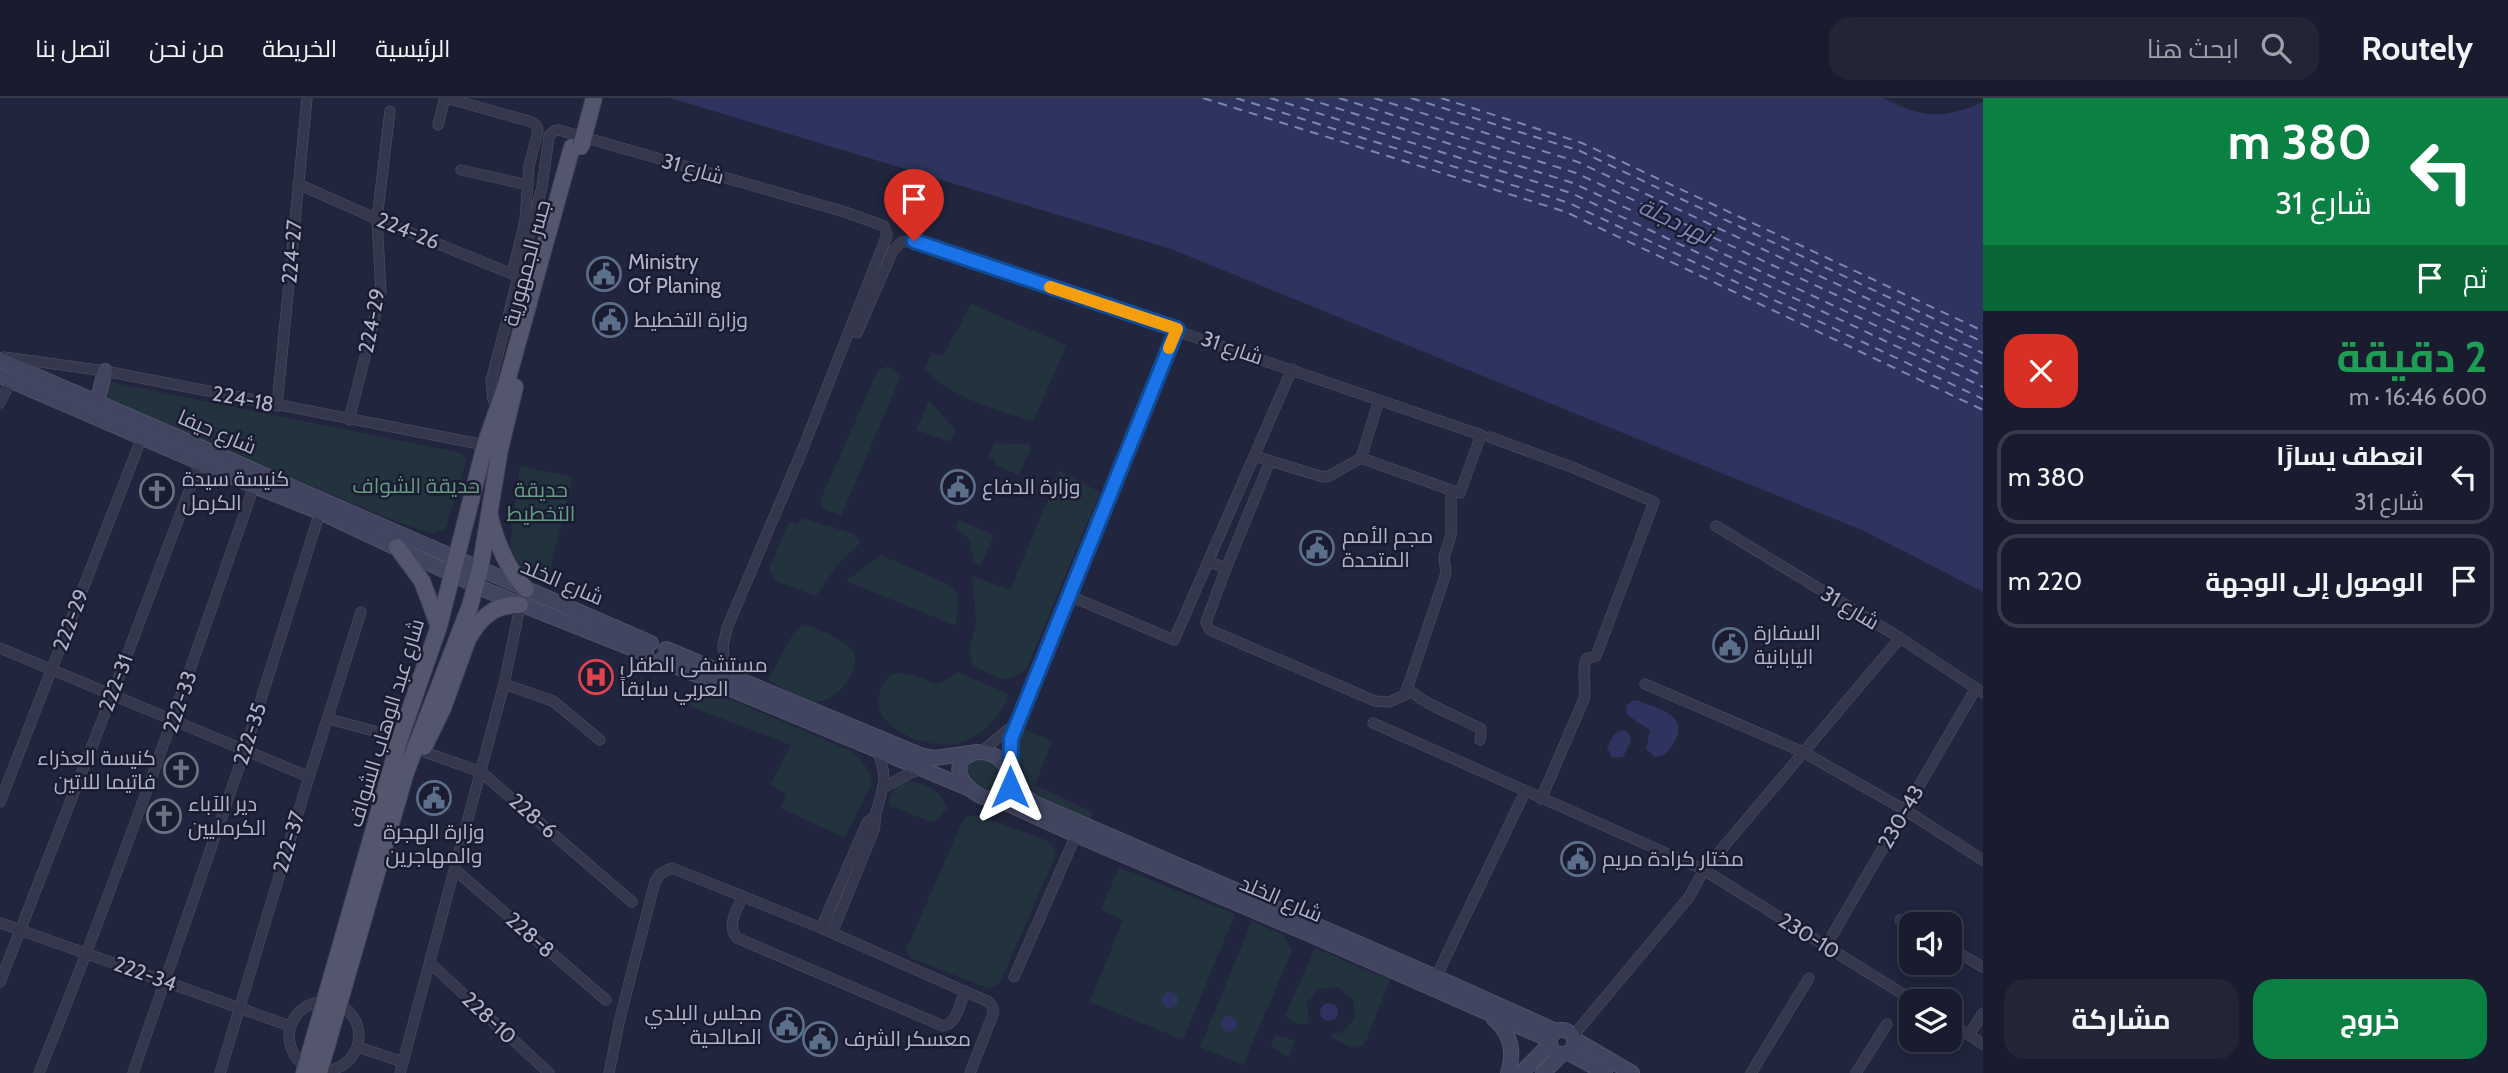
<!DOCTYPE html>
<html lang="ar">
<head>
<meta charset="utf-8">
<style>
  body { margin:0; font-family:Cabin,Cairo,sans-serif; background:#222536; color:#f1f3f6; direction:rtl; height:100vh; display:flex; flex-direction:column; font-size:26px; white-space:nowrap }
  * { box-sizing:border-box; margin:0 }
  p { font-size:23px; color:#9fa1aa }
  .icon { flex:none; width:38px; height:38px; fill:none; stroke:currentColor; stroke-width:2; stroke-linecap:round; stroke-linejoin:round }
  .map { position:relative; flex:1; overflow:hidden; direction:ltr }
  .details { display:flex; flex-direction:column; background:#191c2e; width:525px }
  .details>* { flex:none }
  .hud { background:#0b8043; color:#fff; overflow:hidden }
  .buttons { position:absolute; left:1899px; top:814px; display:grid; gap:14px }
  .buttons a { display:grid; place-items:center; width:63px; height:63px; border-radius:14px; background:#191c2e; box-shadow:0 4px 18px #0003,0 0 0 2px #373a4a; font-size:35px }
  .pin { position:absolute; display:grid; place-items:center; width:60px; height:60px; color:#fff; margin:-72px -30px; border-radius:50% 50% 50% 0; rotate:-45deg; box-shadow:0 0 7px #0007 }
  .pin .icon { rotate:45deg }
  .me { position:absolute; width:77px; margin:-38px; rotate:0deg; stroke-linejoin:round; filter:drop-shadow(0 0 5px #0008) }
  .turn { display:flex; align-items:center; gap:24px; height:147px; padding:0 21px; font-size:32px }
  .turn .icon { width:91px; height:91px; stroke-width:2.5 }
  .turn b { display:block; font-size:49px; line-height:60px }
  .then { display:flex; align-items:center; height:66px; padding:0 21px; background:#0003; gap:14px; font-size:26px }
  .round { display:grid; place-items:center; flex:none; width:74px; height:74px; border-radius:21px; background:#222536 }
  .headline { display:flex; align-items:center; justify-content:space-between; height:119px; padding:0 21px }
  h1 { font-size:42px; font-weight:700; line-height:52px; color:#1e9e55 }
  .cta { display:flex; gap:14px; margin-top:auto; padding:14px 21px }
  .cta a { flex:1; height:80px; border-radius:21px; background:#0b8043; color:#fff; font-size:28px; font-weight:700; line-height:80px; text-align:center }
  .cta a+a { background:#222536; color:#f1f3f6 }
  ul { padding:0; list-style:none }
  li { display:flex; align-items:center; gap:21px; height:94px; margin:0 14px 10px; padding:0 7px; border:4px solid #373a4a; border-radius:21px }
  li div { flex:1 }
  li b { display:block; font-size:26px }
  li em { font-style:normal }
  header { display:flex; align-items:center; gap:42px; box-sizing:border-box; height:98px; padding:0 35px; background:#191c2e; border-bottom:2px solid #373a4a }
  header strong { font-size:33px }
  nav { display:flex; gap:38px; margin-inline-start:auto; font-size:24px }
  .search { width:490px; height:63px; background:#222536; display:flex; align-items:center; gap:18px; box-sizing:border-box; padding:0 24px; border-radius:21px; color:#9fa1aa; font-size:26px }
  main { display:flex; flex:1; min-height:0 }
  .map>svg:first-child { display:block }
  .green { fill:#23333e }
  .water { fill:#2e345f }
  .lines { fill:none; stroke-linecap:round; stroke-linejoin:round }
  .ferry { stroke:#7d85b7; stroke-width:2; stroke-dasharray:9 7; stroke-linecap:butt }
  .street-casing { stroke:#505268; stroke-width:11 }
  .secondary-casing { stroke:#505268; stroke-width:16 }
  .primary-casing { stroke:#3e4156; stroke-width:18 }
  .street { stroke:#35384d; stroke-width:10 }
  .secondary { stroke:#424560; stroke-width:14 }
  .primary { stroke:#53566d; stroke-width:16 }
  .primary-bridge-casing { stroke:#3e4156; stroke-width:18; stroke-linecap:butt }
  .primary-bridge { stroke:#53566d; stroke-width:16 }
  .route-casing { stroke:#114b97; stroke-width:18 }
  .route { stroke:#1a73e8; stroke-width:12 }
  .slow { stroke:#f59e0b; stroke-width:12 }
  .labels { text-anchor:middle; stroke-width:5; stroke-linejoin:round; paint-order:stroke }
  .street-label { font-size:21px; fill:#b0b2c9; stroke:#1a1d31 }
  .poi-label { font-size:21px; fill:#b0b2c9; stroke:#1a1d31; text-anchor:start }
  .park-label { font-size:21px; fill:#659b81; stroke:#1a1d31 }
  .water-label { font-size:23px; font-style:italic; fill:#7d85b7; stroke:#1a1d31 }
</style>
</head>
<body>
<header>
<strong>Routely</strong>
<div class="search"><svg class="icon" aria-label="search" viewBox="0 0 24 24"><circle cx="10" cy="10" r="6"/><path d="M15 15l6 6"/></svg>ابحث هنا</div>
<nav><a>الرئيسية</a><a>الخريطة</a><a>من نحن</a><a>اتصل بنا</a></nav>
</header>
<main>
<section class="details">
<div class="hud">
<div class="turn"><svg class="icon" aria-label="left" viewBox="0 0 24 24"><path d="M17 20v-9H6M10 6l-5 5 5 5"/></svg><div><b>380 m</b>شارع 31</div></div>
<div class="then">ثم<svg class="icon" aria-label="arrive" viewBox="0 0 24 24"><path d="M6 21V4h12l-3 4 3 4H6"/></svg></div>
</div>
<div class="headline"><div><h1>2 دقيقة</h1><p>600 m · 16:46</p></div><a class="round" style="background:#d93025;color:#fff"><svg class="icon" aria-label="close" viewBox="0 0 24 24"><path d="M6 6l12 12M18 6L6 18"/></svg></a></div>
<ul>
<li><svg class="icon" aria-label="left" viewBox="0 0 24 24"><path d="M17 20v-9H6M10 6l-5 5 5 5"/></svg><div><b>انعطف يسارًا</b><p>شارع 31</p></div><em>380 m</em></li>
<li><svg class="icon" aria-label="arrive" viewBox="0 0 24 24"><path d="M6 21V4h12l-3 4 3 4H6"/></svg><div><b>الوصول إلى الوجهة</b></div><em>220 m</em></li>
</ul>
<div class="cta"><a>خروج</a><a>مشاركة</a></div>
</section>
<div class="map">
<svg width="1983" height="975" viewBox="0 0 1983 975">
  <rect width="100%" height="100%" fill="#21253d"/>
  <g class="green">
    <path d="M971 206 1067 247 1033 323C993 311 954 301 924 271L932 255 943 258Z"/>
    <polygon points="888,268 899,276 900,280 841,418 822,410 820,403 878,272"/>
    <polygon points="111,284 461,355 466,361 466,365 445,431 433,435 405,427 107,303"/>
    <polygon points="929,303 956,332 951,344 916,332"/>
    <polygon points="994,345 1028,346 1031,350 1019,377 994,367 996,362 988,359"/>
    <polygon points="520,368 573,379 547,485 522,472 510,448"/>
    <path d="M1060 373 1100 394 1026 572C1004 589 996 578 973 568L969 552 976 523 972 478 1010 492Z"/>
    <polygon points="802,420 854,436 860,443 859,446 837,467 816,498 776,483 769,471 789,423 796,425"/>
    <polygon points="959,422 994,437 981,468 974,464 969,441 955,430"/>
    <polygon points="881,457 954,489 958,502 956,528 846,483"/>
    <path d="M802 526C814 528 850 544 854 555 862 574 834 606 813 604 803 603 779 588 768 582L793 536Z"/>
    <path d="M958 574 1007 595V603C996 621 985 634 966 643 936 657 860 629 882 589 886 581 889 576 897 575 910 574 927 583 939 586Z"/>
    <path d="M695 586 851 653C862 662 869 670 872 685L845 740 780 710 787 696 770 687 791 647 689 608Z"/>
    <path d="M1022 630 1052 643 1035 687 1094 715 1089 722C1059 708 1009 695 1015 651 1016 644 1020 636 1022 630Z"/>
    <polygon points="975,658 1000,666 1006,687 991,696 970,686 965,669"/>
    <path d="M907 682C924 686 943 692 947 710L938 722 931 724 891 708 888 703 895 690Z"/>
    <polygon points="976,717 1046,742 1054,750 1056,756 1000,885 990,891 911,860 906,852 962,724 965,720"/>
    <polygon points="1119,769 1235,816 1183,942 1090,904 1123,822 1101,812"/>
    <polygon points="1252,823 1283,837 1292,853 1243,967 1200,949"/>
    <polygon points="1315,850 1390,882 1366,943 1361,948 1353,950 1331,940 1332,936 1343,934 1355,920 1353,901 1337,889 1319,891 1307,905 1309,925 1297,926 1285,918"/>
    <polygon points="1276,938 1295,942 1289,959 1270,949"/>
  </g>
  <g class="water">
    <path d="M670 0H1883C1923 20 1942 22 1983 4V494L1864 433 1171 151Z"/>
    <path d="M1634 602C1667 612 1697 621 1665 657L1655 659 1646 651 1650 632 1627 617 1626 608Z"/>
    <polygon points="1623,632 1629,635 1631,643 1623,659 1612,660 1607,650 1614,636"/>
    <circle cx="1170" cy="902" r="8"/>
    <circle cx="1329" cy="914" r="9"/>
    <circle cx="1229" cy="926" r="8"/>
  </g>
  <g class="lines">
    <g class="ferry">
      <polyline points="1203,0 1566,114 1983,312"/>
      <polyline points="1236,0 1569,105 1983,301"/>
      <polyline points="1270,0 1571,95 1983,289"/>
      <polyline points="1305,0 1573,85 1983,278"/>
      <polyline points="1339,0 1576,75 1983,266"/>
      <polyline points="1374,0 1578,64 1983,255"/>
      <polyline points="1411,0 1580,53 1983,244"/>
      <polyline points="1441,0 1582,45 1983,233"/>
    </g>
    <g class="street-casing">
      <g id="street">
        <polyline points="446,0 532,24 537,28 538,33 529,68 525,123 512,176"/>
        <polyline points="438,27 445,0"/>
        <polyline points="461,72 528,87"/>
        <polyline points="298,86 377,121 517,178"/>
        <polyline points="857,235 893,152 902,144 914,143 1481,337 1460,395 1451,392"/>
        <polyline points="4,259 105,273 485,347"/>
        <polyline points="0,305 11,282"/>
        <polyline points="277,308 307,0"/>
        <polyline points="498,311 493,301 491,283 542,89 549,38 554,33 559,32 845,114 884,128 887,137 802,353 727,530 723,548 726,577"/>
        <polyline points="349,322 381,195 377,121 390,13"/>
        <path d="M1490 339 1574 370 1654 404 1596 558 1586 561C1581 575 1587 587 1584 601L1541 701"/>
        <polyline points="1361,360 1379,302"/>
        <polyline points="1716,428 1900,540 1983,595"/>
        <polyline points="1209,464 1221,468 1225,473 1206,524 1210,532 1375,603 1389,604 1405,597 1446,475 1444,459 1451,437 1451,392 1361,360 1329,378 1323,379 1255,358"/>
        <polyline points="1225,473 1270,363"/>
        <polyline points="1070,498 1174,542 1292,271"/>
        <polyline points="0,550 309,679"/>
        <polyline points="504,586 553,603 600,642"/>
        <polyline points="1645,586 1803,654 1905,712 1983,762"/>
        <path d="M1407 589C1418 604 1463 621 1481 631L1480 642"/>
        <polyline points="329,621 400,640"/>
        <polyline points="1373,625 1704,772 1914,903"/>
        <polyline points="422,653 481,674 632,804"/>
        <polyline points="982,653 1015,626"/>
        <polyline points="1010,673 1010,650 1014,635 1177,231"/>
        <polyline points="885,689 908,676 921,671"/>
        <polyline points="0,704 142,339"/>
        <polyline points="455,772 606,902"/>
        <path d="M743 798C737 812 726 827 737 840L943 928C957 926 960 905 965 893"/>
        <polyline points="1900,822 1911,828"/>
        <polyline points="0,825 290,928"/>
        <polyline points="821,830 867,725 874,719"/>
        <path d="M832 835 874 732C876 725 874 720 876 715 883 688 889 680 877 653"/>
        <polyline points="1826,848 1976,590"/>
        <polyline points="1950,850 1983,869"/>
        <polyline points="430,865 549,975"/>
        <polyline points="1014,879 1076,737"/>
        <polyline points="1436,879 1525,694"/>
        <polyline points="0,884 112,597 200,364"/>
        <polyline points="1950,925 1983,946"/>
        <polyline points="1969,937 1983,915"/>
        <polyline points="1573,938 1689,799 1704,772 1900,540"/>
        <polyline points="358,949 403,964"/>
        <path d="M306 969C275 947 290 904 326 903"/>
        <path d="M319 973C360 975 374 925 339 906"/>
        <path d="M39 975C117 782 186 585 254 388"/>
        <polyline points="133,975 245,652 320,414"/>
        <polyline points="220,975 309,679 361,514"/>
        <polyline points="400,975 504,586 521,504"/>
        <polyline points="609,975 620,920 655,784 660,776 672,770 821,830 989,904 993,910 993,916 970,975"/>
        <polyline points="1751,975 1809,880"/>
        <polyline points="1856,975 1887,926"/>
      </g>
    </g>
    <g class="secondary-casing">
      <g id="secondary">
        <polyline points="0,262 651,545"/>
        <polyline points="0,278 254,388 320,414 490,494 646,556"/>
        <polyline points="97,305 105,273"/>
        <polyline points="666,551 920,657 935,660 970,655"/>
        <polyline points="661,562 968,690"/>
        <path d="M976 654C994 653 1009 664 1011 683 1000 731 927 668 976 654Z"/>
        <polyline points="1011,680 1022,696 1034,705 1436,879 1556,933"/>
        <polyline points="995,700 1076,737 1311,837 1550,942"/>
        <path d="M1494 921C1511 936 1515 954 1508 975"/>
        <circle cx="1562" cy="944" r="12"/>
        <polyline points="1574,941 1632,975"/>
        <polyline points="1569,955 1605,975"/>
        <polyline points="1521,975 1550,946"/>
        <polyline points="1543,975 1561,957"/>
      </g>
    </g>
    <g class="primary-casing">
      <g id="primary">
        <path d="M490 419C497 446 507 471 526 491"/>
        <polyline points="397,449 422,483 438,526"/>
        <path d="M424 649 443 610 468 541C480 520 494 506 520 507"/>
        <polyline points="304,975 400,640 439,528 485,347 506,287 572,49"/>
        <polyline points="319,975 406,674 470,508 480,471 500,351 515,289"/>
      </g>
    </g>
    <use href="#street" class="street"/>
    <use href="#secondary" class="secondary"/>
    <use href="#primary" class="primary"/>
    <g class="primary-bridge-casing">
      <polyline id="primary-bridge" points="581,49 594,0"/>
    </g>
    <use href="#primary-bridge" class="primary-bridge"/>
  </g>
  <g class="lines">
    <g class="route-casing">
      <polyline id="route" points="914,143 1177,231 1011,641 1010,689"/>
    </g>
    <use href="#route" class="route"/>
    <polyline class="slow" points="1050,189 1177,231 1169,250"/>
  </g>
  <defs>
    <g id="civic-ring" transform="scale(1.75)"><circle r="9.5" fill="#1a1d31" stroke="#5c6f8a" stroke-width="1.5"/><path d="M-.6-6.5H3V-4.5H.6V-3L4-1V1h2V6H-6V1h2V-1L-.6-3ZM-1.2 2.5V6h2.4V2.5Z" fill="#5c6f8a"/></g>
    <g id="church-ring" transform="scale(1.75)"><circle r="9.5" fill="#1a1d31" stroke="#6b7280" stroke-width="1.5"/><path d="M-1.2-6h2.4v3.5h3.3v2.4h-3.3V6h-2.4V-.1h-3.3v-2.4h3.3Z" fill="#6b7280"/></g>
    <g id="hospital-ring" transform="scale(1.75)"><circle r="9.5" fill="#1a1d31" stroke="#e0444e" stroke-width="1.5"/><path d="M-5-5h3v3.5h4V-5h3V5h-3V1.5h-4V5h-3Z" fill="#e0444e"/></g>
  </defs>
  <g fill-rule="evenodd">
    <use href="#civic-ring" x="604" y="176"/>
    <use href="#civic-ring" x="610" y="222"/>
    <use href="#civic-ring" x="958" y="389"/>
    <use href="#church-ring" x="157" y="393"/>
    <use href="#civic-ring" x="1317" y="450"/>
    <use href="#civic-ring" x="1730" y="547"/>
    <use href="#hospital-ring" x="596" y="579"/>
    <use href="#church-ring" x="181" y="672"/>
    <use href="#civic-ring" x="434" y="700"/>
    <use href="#church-ring" x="164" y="718"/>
    <use href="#civic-ring" x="1578" y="761"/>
    <use href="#civic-ring" x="787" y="927"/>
    <use href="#civic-ring" x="820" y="941"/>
  </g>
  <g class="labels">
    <g class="street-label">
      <text transform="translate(693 71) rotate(16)" y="7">شارع 31</text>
      <text transform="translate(408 133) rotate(22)" y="7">224-26</text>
      <text transform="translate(292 154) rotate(-85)" y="7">224-27</text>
      <text transform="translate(527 165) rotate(-75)" y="7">جسر الجمهورية</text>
      <text transform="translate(372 223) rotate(-79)" y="7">224-29</text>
      <text transform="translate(1232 250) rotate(19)" y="7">شارع 31</text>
      <text transform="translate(243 301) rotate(11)" y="7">224-18</text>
      <text transform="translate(217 334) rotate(23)" y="7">شارع حيفا</text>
      <text transform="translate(562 484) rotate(23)" y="7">شارع الخلد</text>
      <text transform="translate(1850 510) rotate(31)" y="7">شارع 31</text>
      <text transform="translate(71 522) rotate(-69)" y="7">222-29</text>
      <text transform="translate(116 585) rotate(-69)" y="7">222-31</text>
      <text transform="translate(180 604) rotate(-71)" y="7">222-33</text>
      <text transform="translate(386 625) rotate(-73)" y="7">شارع عبد الوهاب الشواف</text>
      <text transform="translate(250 636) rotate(-72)" y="7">222-35</text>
      <text transform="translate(533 718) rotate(41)" y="7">228-6</text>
      <text transform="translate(1901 719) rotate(-60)" y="7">230-43</text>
      <text transform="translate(289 744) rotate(-73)" y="7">222-37</text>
      <text transform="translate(1281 801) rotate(23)" y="7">شارع الخلد</text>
      <text transform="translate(530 837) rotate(41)" y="7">228-8</text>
      <text transform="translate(1809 838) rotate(32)" y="7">230-10</text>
      <text transform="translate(145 876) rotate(20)" y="7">222-34</text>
      <text transform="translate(489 920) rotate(43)" y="7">228-10</text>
    </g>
    <g class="poi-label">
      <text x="628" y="171">Ministry<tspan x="628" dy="24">Of Planing</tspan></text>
      <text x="634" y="229">وزارة التخطيط</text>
      <text x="182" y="388">كنيسة سيدة<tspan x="182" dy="24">الكرمل</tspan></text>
      <text x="982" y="396">وزارة الدفاع</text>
      <text x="1342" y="445">مجم الأمم<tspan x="1342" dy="24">المتحدة</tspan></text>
      <text x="1754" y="542">السفارة<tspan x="1754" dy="24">اليابانية</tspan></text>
      <text x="620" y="574">مستشفى الطفل<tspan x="620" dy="24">العربي سابقاً</tspan></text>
      <text x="156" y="667" text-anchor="end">كنيسة العذراء<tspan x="156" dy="24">فاتيما للاتين</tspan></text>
      <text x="188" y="713">دير الآباء<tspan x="188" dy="24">الكرمليين</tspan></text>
      <text x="434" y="741" text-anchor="middle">وزارة الهجرة<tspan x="434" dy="24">والمهاجرين</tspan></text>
      <text x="1602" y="768">مختار كرادة مريم</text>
      <text x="762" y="922" text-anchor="end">مجلس البلدي<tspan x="762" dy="24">الصالحية</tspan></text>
      <text x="844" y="948">معسكر الشرف</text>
    </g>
    <g class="park-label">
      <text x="416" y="395">حديقة الشواف</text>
      <text x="541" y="399">حديقة<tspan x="541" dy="24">التخطيط</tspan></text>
    </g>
    <g class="water-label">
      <text transform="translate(1675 123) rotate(25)" y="8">نهر دجلة</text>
    </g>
  </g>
</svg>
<div class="buttons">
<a><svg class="icon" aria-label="sound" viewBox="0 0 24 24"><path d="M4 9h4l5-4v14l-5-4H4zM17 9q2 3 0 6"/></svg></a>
<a><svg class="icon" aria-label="layers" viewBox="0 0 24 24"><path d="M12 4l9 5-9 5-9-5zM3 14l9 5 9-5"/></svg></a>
</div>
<div class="pin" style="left:914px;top:143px;background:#d93025"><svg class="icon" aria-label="arrive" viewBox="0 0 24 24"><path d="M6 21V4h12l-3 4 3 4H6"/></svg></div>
<svg class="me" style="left:1010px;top:689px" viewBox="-20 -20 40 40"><path d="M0-17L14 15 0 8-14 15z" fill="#1a73e8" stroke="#fff" stroke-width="4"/></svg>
</div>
</main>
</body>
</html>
